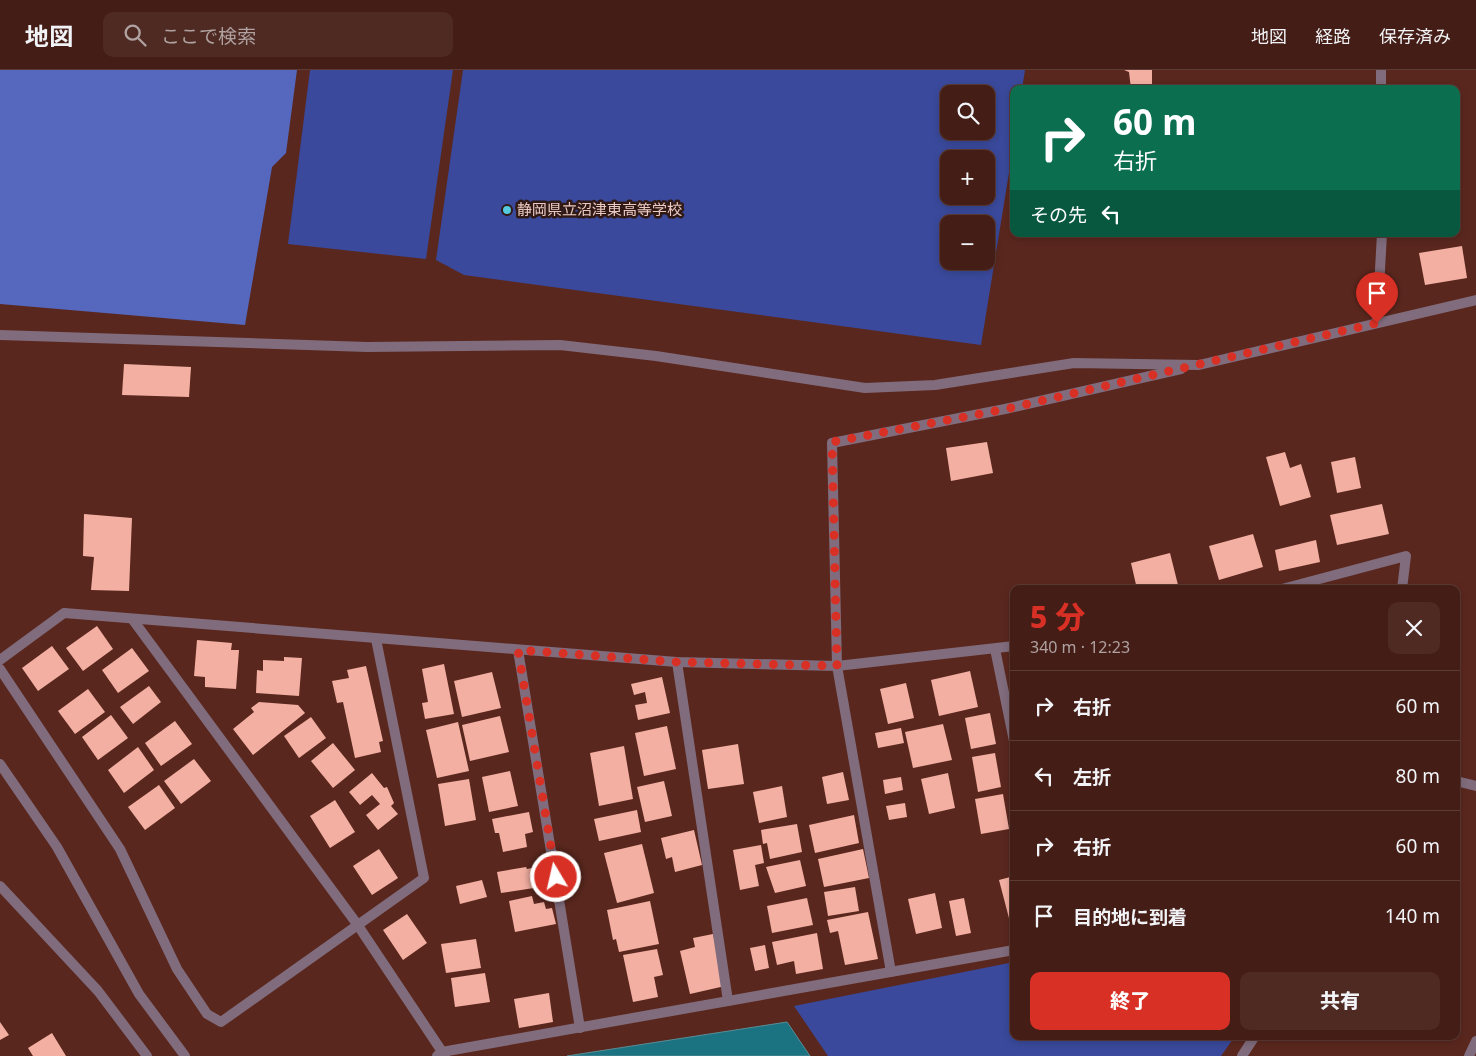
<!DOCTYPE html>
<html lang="ja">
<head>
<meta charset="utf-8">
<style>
  body { margin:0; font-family:"Noto Sans","Noto Sans JP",sans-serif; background:#4e2a23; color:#f1f3f6; height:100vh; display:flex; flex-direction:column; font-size:19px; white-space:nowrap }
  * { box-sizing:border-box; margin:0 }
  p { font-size:16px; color:#afa2a1 }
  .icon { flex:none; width:28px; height:28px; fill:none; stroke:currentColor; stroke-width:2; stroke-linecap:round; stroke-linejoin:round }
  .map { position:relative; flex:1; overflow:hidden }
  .drawer { position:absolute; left:1010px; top:515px; width:450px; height:455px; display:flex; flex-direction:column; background:#441d16; border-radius:10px; box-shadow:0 2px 8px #0003,0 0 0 1px #5c3b35 }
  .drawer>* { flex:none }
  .hud { position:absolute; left:1010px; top:15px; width:450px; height:152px; border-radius:10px; box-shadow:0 2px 8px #0003,0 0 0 1px #5c3b35; background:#0b6e4f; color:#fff; overflow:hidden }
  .fabs { position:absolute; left:940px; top:15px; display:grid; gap:10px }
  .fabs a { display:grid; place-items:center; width:55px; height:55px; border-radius:10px; background:#441d16; box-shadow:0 2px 8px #0003,0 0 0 1px #5c3b35; font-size:25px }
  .pin { position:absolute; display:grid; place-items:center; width:42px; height:42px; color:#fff; margin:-51px -21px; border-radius:50% 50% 50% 0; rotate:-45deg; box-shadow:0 0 5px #0007 }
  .pin .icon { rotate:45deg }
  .me { position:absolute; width:55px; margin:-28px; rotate:351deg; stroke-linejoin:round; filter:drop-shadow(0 0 4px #0008) }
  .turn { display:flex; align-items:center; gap:18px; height:105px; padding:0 20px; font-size:22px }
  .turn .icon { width:65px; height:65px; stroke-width:2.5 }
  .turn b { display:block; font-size:35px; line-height:42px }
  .then { display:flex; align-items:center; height:48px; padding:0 20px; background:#0003; gap:10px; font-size:19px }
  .round { display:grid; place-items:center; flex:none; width:52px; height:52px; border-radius:10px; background:#4e2a23 }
  .overview { display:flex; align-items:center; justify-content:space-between; height:85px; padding:0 20px }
  h1 { font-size:30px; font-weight:800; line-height:38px; color:#d93025 }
  .button { display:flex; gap:10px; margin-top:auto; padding:10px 20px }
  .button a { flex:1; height:58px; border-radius:10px; background:#d93025; color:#fff; font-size:20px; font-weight:800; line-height:58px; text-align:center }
  .button a+a { background:#4e2a23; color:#f1f3f6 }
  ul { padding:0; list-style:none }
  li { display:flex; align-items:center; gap:15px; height:70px; padding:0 20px; border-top:1px solid #5c3b35 }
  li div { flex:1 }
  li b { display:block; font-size:19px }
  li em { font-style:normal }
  header { display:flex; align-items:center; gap:30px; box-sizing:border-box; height:70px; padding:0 25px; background:#441d16; border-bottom:1px solid #5c3b35 }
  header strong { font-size:24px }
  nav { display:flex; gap:28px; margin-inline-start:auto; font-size:18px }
  .search { width:350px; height:45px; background:#4e2a23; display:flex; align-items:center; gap:12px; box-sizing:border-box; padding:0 18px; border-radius:10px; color:#afa2a1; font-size:19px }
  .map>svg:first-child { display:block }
  .green { fill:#3a499b; fill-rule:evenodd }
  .forest { fill:#5568be }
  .water { fill:#1b7382; stroke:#598d96 }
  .building { fill:#f3b0a2 }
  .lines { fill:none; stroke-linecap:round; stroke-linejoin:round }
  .minor { stroke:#806c7c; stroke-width:10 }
  .tertiary { stroke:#806c7c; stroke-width:10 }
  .route { stroke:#d93025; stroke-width:9; stroke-dasharray:0 16.2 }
  .poi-dot { fill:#55cadf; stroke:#301914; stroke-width:2 }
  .labels { text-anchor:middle; stroke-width:5; stroke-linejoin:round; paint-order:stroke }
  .poi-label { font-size:15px; fill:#ebcac3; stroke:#301914; text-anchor:start }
</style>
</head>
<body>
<header>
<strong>地図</strong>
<div class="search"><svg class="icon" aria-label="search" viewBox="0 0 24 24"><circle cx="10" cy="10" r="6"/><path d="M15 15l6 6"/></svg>ここで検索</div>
<nav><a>地図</a><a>経路</a><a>保存済み</a></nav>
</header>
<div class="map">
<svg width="1476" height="986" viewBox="0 0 1476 986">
  <rect width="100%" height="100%" fill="#5a271e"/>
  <g class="green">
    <polygon points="310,0 453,0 426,189 288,174"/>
    <path d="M463 0H1025L1022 19H1014V72L981 275 464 205 436 190ZM949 24H986V61H949ZM949 89H986V126H949ZM949 154H986V191H949Z"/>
    <polygon points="1014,892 1014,966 1235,966 1221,986 828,986 794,936"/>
  </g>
  <polygon class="forest" points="0,0 297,0 286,83 272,97 245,255 0,234"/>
  <polygon class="water" points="787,952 810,986 567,986"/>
  <g class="building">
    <polygon points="1124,0 1152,0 1152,19 1131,19 1129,2"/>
    <polygon points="1462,176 1467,208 1425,215 1419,183"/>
    <polygon points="124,294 191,297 189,327 122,325"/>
    <polygon points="987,372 993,403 951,411 946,378"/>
    <polygon points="1285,382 1290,398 1301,394 1311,427 1280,436 1266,387"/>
    <polygon points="1355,387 1361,418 1337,423 1331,392"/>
    <polygon points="1382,434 1389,464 1337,475 1330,445"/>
    <polygon points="84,444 132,448 129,521 91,520 94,487 83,486"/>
    <polygon points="1253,464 1263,497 1219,510 1209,476"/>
    <polygon points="1316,470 1320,492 1279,501 1275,480"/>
    <polygon points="1170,483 1179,519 1137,519 1131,493"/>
    <polygon points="97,556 113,579 83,601 66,578"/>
    <polygon points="197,570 232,573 231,580 239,580 236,619 205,617 205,607 194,606"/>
    <polygon points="52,576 69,599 38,621 22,598"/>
    <polygon points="132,578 149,601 118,623 102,600"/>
    <polygon points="284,587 302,588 299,626 256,623 257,600 263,601 263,590 284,591"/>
    <polygon points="444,594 454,644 425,649 422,633 428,632 422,599"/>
    <polygon points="366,596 383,671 379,672 381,682 355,688 343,632 337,633 332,611 349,608 347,600"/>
    <polygon points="970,601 978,637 939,646 931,610"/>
    <polygon points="492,602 501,638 462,647 454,611"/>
    <polygon points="662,607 670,643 638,650 635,635 647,633 645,622 634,625 631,614"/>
    <polygon points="906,613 914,648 888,654 880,619"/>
    <polygon points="149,616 161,632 133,654 120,637"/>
    <polygon points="88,619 105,642 75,664 58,641"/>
    <polygon points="259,632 298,635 305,643 253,685 233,659 254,642 251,638"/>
    <polygon points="990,643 996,674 971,679 965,648"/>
    <polygon points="111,645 128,668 98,690 82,667"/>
    <polygon points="500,646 509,682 470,691 462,655"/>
    <polygon points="311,647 326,668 299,688 284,666"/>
    <polygon points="175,651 192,674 161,696 145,673"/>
    <polygon points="458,652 469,701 437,708 426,660"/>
    <polygon points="943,654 952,690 913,698 905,662"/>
    <polygon points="667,656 676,699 644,706 635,663"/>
    <polygon points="901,658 904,673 878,678 875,663"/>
    <polygon points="333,673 355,700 333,718 311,691"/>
    <polygon points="738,674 744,714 708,719 702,680"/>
    <polygon points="624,676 633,729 599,736 590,683"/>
    <polygon points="138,677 154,700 124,723 108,700"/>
    <polygon points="995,683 1001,717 978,722 972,687"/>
    <polygon points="194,689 211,711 181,734 164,711"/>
    <polygon points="510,701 518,736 489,742 482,707"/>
    <polygon points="843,702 849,730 827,734 822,707"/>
    <polygon points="372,703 384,718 387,717 394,733 391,736 398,744 378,760 366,745 380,734 372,725 360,735 349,722"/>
    <polygon points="948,703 955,738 929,744 921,709"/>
    <polygon points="901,707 903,720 885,724 883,710"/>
    <polygon points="469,709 476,750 445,756 438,714"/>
    <polygon points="664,711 672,746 645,752 637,717"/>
    <polygon points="159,715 175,738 145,760 128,737"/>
    <polygon points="782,716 787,747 759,753 753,722"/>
    <polygon points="1003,724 1009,759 981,764 975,729"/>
    <polygon points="335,730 355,762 330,778 310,746"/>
    <polygon points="905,733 907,747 889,750 886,736"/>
    <polygon points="637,740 641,762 599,771 594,749"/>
    <polygon points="529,742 533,762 525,764 527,777 503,782 499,763 495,763 492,749"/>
    <polygon points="854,745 859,773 815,783 809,755"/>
    <polygon points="797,754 802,782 770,789 767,773 763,774 761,760"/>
    <polygon points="694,760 702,795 675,802 672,787 666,789 661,768"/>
    <polygon points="642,774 654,823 617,833 604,783"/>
    <polygon points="761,775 764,793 755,795 759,816 740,820 733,780"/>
    <polygon points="379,779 398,808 372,825 353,796"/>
    <polygon points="863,779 869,808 824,817 818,789"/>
    <polygon points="800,790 806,816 775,823 766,797"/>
    <polygon points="526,797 527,799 532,798 533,806 545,804 547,816 501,823 497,802"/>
    <polygon points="1014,806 1014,851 1010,852 999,810"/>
    <polygon points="482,810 487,827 460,834 456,816"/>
    <polygon points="855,817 859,841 828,846 824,822"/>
    <polygon points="935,823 942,858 916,864 908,829"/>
    <polygon points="532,826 534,834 544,832 546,839 552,838 556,854 515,862 509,831"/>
    <polygon points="807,828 813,855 772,863 767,836"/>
    <polygon points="964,828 971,863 956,866 949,831"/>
    <polygon points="650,831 659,874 619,882 616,869 613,870 607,840"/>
    <polygon points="868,842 878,889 845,895 838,861 830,863 827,850"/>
    <polygon points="407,844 427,873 403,890 383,860"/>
    <polygon points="817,863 823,899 796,904 794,891 777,895 772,872"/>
    <polygon points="713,864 725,916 690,924 680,881 695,877 693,868"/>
    <polygon points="476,869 481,898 446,903 441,874"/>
    <polygon points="765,875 769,898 755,901 750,878"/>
    <polygon points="657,879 663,905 654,907 658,927 633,932 623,885"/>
    <polygon points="485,903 490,932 455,937 451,908"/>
    <polygon points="549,923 553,952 519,958 514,929"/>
    <polygon points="0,952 9,965 0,970"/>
    <polygon points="52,963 66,986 33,986 28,978"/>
  </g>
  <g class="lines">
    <g class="minor">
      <polyline points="1381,0 1381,19"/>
      <polyline points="1377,253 1382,164"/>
      <polyline points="0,265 367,277 560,275 656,286 865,318 935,315 1074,293 1199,295 1476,230"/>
      <polyline points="1282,519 1406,486 1402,519"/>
      <polyline points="133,550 357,854 445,986"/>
      <polyline points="995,579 1014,671"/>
      <polyline points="518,580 580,958"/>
      <polyline points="0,590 64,543 677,592 837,596 1014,576"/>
      <polyline points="677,592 728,931"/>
      <polyline points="0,599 120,779 177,899 207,944 221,952 424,808 376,569"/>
      <polyline points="1456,711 1476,716"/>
      <polyline points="891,902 837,596 832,373 1005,339 1181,299"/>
      <polyline points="437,986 442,982 1014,880"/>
      <polyline points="1242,986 1255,966"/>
      <polyline points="1469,986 1476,971"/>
    </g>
    <g class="tertiary">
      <polyline points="0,694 57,777 139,924 185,986"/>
      <polyline points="0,816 98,921 147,986"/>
    </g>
  </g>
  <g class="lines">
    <polyline class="route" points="556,807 518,580 677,592 837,596 832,372 1006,339 1377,253"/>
  </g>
  <circle class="poi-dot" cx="507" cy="140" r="5"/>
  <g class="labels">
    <g class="poi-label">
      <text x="517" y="145">静岡県立沼津東高等学校</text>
    </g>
  </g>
</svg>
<div class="fabs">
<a><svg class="icon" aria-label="search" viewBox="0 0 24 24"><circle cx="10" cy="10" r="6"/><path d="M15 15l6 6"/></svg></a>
<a>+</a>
<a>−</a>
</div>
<div class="pin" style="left:1377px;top:253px;background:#d93025"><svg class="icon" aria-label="arrive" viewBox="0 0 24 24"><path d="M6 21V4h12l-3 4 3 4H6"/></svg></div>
<svg class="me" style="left:556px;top:807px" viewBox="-20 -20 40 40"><circle r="17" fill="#d93025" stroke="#fff" stroke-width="3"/><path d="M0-11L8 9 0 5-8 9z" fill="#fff"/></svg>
<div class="hud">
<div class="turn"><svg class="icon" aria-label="right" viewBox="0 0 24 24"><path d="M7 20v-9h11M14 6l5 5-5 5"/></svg><div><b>60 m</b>右折</div></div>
<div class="then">その先<svg class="icon" aria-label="left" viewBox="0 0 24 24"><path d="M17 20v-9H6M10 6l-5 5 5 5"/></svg></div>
</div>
<section class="drawer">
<div class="overview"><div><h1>5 分</h1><p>340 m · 12:23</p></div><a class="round"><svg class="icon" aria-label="close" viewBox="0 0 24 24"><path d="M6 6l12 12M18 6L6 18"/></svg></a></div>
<ul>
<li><svg class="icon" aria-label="right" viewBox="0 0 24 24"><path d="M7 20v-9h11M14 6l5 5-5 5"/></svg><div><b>右折</b></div><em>60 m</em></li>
<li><svg class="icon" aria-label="left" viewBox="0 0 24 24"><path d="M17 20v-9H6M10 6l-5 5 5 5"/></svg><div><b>左折</b></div><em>80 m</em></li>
<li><svg class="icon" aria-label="right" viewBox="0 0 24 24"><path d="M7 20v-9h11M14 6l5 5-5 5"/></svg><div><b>右折</b></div><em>60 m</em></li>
<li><svg class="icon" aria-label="arrive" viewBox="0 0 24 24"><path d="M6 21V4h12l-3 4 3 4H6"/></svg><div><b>目的地に到着</b></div><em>140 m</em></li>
</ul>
<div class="button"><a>終了</a><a>共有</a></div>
</section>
</div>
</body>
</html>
